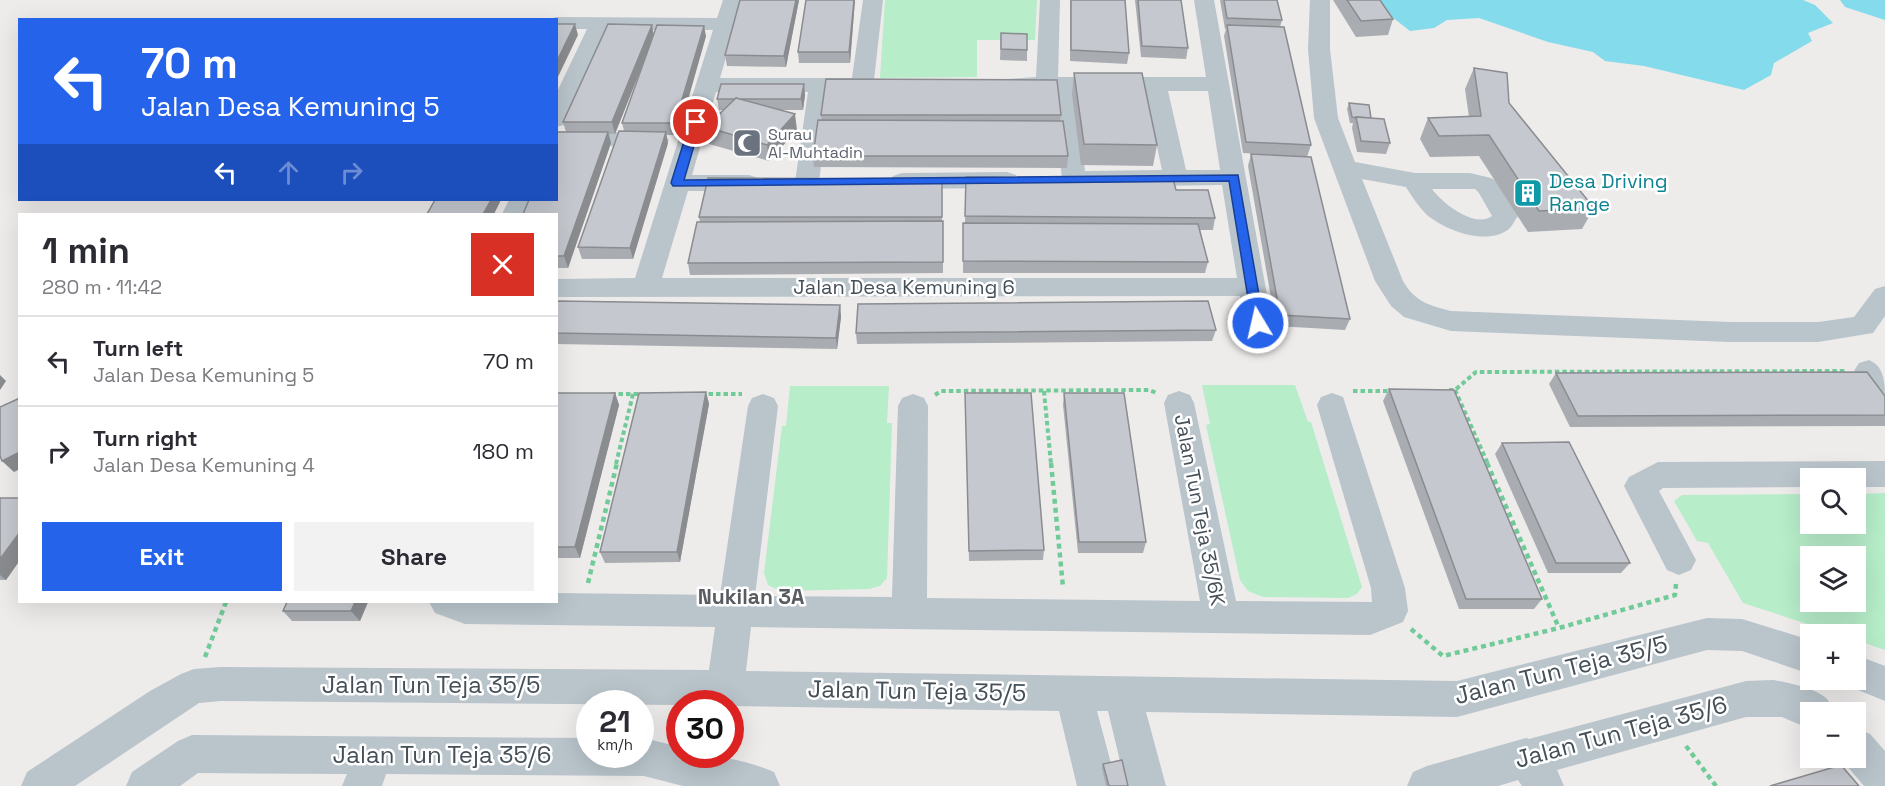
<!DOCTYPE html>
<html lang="en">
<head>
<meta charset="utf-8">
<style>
  body { margin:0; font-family:"Space Grotesk",sans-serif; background:#f2f2f3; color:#2b2b33; height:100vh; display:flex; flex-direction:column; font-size:22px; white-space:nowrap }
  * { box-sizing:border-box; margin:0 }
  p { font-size:20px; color:#7c7c81 }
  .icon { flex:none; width:33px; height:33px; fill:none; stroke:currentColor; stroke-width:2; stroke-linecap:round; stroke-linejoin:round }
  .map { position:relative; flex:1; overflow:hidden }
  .sheet { position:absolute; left:18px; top:213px; width:540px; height:390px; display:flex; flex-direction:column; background:#fff; border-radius:0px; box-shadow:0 6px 24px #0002 }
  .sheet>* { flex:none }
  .top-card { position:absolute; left:18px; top:18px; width:540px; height:183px; border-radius:0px; box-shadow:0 6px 24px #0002; background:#2563eb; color:#fff; overflow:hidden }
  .fabs { position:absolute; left:1800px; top:468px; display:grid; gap:12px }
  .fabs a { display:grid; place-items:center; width:66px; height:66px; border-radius:0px; background:#fff; box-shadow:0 6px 24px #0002; font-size:30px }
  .speed { position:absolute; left:576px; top:690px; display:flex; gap:12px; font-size:30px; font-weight:700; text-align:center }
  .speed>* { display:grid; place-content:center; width:78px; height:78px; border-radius:50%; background:#fff; box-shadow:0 6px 24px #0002; line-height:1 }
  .speed small { font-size:15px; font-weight:400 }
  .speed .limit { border:9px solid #d22; background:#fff; color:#111 }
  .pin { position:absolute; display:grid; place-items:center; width:51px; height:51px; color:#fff; margin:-26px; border:3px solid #fff; border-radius:50%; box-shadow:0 2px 6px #0007 }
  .me { position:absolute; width:66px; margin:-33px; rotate:351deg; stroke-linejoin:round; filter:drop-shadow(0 0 4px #0008) }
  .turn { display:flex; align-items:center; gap:21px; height:126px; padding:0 24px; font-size:27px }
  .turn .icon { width:78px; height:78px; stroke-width:2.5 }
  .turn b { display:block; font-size:42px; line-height:51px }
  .lanes { display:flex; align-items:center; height:57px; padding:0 24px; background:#0003; justify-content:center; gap:30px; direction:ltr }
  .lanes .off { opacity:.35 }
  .round { display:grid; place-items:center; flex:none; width:63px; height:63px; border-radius:0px; background:#f2f2f3 }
  .headline { display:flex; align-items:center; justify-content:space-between; height:102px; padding:0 24px }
  h1 { font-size:36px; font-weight:800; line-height:45px }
  .cta { display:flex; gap:12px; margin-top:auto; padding:12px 24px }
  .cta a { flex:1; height:69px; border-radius:0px; background:#2563eb; color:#fff; font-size:24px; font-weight:800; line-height:69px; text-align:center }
  .cta a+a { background:#f2f2f3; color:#2b2b33 }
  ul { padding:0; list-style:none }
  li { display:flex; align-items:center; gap:18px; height:90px; padding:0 24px; border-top:2px solid #e1e1e2 }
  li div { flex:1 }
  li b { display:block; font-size:22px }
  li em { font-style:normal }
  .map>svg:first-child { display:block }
  .green { fill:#b7edc9; fill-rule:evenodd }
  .water { fill:#84dbeb }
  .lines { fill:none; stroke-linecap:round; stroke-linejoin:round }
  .river { fill:#84dbeb; fill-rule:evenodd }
  .path-far1 { stroke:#70cb99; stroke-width:4; stroke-dasharray:4.5 3; stroke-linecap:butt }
  .path { stroke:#70cb99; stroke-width:4.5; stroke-dasharray:5 4; stroke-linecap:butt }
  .minor { fill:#b9c4cb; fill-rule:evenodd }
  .wall { fill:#a9acb1 }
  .shaded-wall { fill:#8a8c90 }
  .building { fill:#c5c8ce; stroke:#8a8c90; stroke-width:1.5 }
  .route { fill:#2563eb; stroke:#184099; stroke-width:1.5 }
  .labels { text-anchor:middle; stroke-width:5; stroke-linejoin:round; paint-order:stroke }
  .far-worship-label { font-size:16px; fill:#5b616d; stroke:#fff; text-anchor:start }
  .culture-label { font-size:20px; fill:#0d838f; stroke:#fff; text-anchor:start }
  .street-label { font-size:20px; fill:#444f58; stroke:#fff }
  .neighbourhood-label { font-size:21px; font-weight:bold; fill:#585c60; stroke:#fff }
  .near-street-label { font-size:24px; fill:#444f58; stroke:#fff }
</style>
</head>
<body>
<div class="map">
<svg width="1885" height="786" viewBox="0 0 1885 786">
  <rect width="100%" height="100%" fill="#eeebeb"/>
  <g class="green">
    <polygon points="885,0 1037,0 1035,40 977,40 977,77 880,78"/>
    <polygon points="1202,385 1295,385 1308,422 1311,422 1362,587 1357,594 1348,598 1263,597 1248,591 1240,580 1206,425 1210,424"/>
    <polygon points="790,386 889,386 887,423 892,423 887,578 880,586 869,589 780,591 768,585 764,573 782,426 786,426"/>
    <path d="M1885 493V650L1856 640V634H1838L1743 603 1708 543 1697 541 1674 501 1682 495 1810 494V524H1856V494ZM1810 556H1856V602H1810Z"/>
  </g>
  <polygon class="water" points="1379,0 1803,0 1815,5 1833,23 1808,33 1812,41 1774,63 1771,75 1744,90 1644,66 1605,61 1593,52 1548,42 1479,18 1447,20 1434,28 1410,31 1383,10"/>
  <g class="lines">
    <polygon class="river" points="1840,0 1885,0 1885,20 1845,7"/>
    <g class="path-far1">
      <polyline points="1449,390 1455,390 1476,372 1845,371"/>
      <polyline points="1455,390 1488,464"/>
      <polyline points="1044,391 1051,464"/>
      <polyline points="1353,391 1393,391"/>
      <polyline points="611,394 643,394"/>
      <polyline points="701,394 742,394"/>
      <polyline points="935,395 941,391 1149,390 1157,393"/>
      <polyline points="616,464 633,394"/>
    </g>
    <g class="path">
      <polyline points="1051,463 1063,587"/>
      <polyline points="1487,463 1559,628"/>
      <polyline points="588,583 617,463"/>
      <polyline points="1411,629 1443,656 1559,628 1675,595 1676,584"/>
      <polyline points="205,657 226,602"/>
      <polyline points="1686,746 1716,786"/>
    </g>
    <g class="minor">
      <path d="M723 0H743L720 78H852L863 0H883L874 80 877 85 874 90 830 92 819 182 816 187 807 190 798 187 795 182 808 92H716L692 175H749L758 178 761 183 758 188 749 191H688L662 278H1237L1222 185 1074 187 1065 184 1062 179 1053 91 1008 89 1005 84 1008 79 1036 77 1040 0H1060L1058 77H1206L1194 0H1214L1272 323 1268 330 1258 333 1248 330 1244 323 1240 296 556 297V279L635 278 713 30H608L568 120 564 125 556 127V94L587 29H556V20H548L556 17 717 18ZM1075 91H1145L1162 170 1085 171ZM1168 91H1208L1220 170H1186Z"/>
      <path d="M1310 0H1330V49L1338 118 1355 162 1415 173H1470L1491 178 1498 182 1518 216C1514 221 1512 228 1506 231 1484 245 1444 230 1426 214 1418 206 1412 197 1406 187L1362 179 1403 281C1414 301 1430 306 1451 311L1730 322H1818L1854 317 1875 289 1885 286V316L1873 333 1818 342H1730L1451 331 1404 317 1391 306 1375 281 1314 118 1308 49ZM1432 189H1475L1479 193 1492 216C1475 229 1442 203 1432 189Z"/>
      <polygon points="556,131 657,133 665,135 669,140 665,145 657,147 556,145"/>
      <polygon points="1007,172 1016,175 1019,180 1016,185 1007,188 902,189 893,186 890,181 893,176 902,173"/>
      <polygon points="509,200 534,200 526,214 502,214"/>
      <path d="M1869 360C1885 367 1885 383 1885 403L1874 400 1854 371 1859 363Z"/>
      <polygon points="1179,391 1190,395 1194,403 1236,601 1372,602 1371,588 1317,405 1321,397 1332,393 1343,397 1405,588 1408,611 1403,622 1370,635 751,627 746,671 1457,681 1707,618 1742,619 1810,640 1810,674 1742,651 1707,650 1457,717 1146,712 1166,786 1126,786 1108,711 1097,711 1117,786 1077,786 1059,711 730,706 730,704 680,705 221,701 199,703 75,786 21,786 27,772 150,691 181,674 194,669 221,667 709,670 715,627 465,624 435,613 429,602 556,602 556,593 720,595 748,406 752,398 763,394 774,398 778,406 755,596 892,597 898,406 902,398 913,394 924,398 928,406 927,598 1200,601 1164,403 1168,395"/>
      <polygon points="1885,461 1885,487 1856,487 1856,478 1810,478 1810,487 1663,488 1659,491 1696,560 1691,570 1679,575 1667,570 1624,486 1629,477 1658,462"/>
      <polygon points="1856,655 1885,666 1885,701 1843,684 1841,680 1856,680"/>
      <path d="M1773 680C1786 682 1818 689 1827 699 1830 702 1832 709 1833 712H1810V729L1782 717H1746L1557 770 1564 786H1522L1518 780 1498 786H1407L1413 772 1427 766 1526 738 1529 739 1746 681Z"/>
      <polygon points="1856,728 1870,734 1885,751 1885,786 1864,786 1842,760 1841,758 1856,758"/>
      <path d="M192 735 590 738V754H640V738H644L680 747V754C712 754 743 759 774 772L780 786H683L644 776 386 774 382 786H342L347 774 198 773 180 786H126L132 772 178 741Z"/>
    </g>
  </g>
  <g class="wall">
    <polygon points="740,0 799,0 786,67 727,66 725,55"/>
    <polygon points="855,0 850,63 799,63 798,52"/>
    <polygon points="1070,0 1125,0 1129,53 1127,64 1070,61"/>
    <polygon points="1135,0 1181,0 1188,48 1186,59 1141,57"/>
    <polygon points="1220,0 1277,0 1282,20 1280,27 1311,145 1307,157 1243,153 1224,36 1226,29 1225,29"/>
    <polygon points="1333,0 1380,0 1393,19 1388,35 1356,37"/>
    <polygon points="1001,33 1027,50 1027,61 1000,60"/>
    <polygon points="654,34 706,36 678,135 666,135 668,143 633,259 582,259 578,247 624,131 622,123 643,63 615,134 609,134 611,143 568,268 556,268 556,214 566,132 563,122"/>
    <polygon points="1474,68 1509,103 1594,208 1582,229 1528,232 1479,156 1430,157 1420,139 1428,118 1469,117 1465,89"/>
    <polygon points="1074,73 1157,145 1153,166 1081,165 1072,94"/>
    <polygon points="805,95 803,110 780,110 797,130 769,161 709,144 706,127 723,110 719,110 717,99"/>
    <polygon points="1349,103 1371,118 1390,143 1386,154 1357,152 1352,128 1353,123 1350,123 1347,109"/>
    <polygon points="821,115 1061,115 1060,121 1068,156 1067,168 814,167 813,156 822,120"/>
    <polygon points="1251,154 1350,319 1345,330 1276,326 1248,166"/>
    <polygon points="966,177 1176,190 1215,218 1213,230 1200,230 1208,262 1205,273 963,273 963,223 965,223"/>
    <polygon points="942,179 942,221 943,221 943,273 690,275 688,263 700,222 699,217"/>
    <polygon points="556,301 840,305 841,317 837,349 556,344"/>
    <polygon points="1216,330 1212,341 857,344 856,333"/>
    <polygon points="1556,373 1885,396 1885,426 1570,427 1549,384"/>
    <polygon points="1389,389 1542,599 1534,609 1459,609 1383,401"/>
    <polygon points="706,392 709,404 680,562 605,563 600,552"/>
    <polygon points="556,393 615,393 619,405 580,558 556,558"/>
    <polygon points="965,393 1044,550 1043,560 969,561"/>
    <polygon points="1064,393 1146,542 1143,553 1078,553 1063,405"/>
    <polygon points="1502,443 1630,563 1621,573 1548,573 1495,454"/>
    <polygon points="0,498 20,498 20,560 6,580 0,580"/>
    <polygon points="287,602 368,602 360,621 292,621 283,611"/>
    <polygon points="1103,764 1128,786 1106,786 1102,768"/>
  </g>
  <g class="shaded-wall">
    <polygon points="796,0 799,0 786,67 784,56"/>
    <polygon points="854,0 855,0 850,63 849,52"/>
    <polygon points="575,24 578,35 556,81 556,63"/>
    <polygon points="652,25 654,36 615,134 612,122"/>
    <polygon points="704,26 706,36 678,135 675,123"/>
    <polygon points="804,84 805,95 803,110 801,99"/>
    <polygon points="795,114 797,130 769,161 767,145"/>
    <polygon points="608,132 611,143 568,268 564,256"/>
    <polygon points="666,132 668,143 633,259 630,248"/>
    <polygon points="491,200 501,200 494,214 483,214"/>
    <polygon points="840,305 841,317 837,349 836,338"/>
    <polygon points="0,375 6,381 0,390"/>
    <polygon points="706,392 709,404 680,562 677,552"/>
    <polygon points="615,393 619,405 580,558 575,547"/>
    <polygon points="20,452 20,469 14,472 2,461"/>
    <polygon points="20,532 20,560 6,580 0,575 0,559"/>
    <polygon points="355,602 368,602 360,621 351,611"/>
  </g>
  <g class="building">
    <polygon points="740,0 796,0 784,56 725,55"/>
    <polygon points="806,0 854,0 849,52 798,52"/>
    <polygon points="1071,0 1125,0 1129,53 1071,50"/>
    <polygon points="1138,0 1181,0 1188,48 1142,46"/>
    <polygon points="1224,0 1277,0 1282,20 1227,18"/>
    <polygon points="1347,0 1380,0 1393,19 1361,21"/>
    <polygon points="556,24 575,24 556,63"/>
    <polygon points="608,24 652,25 612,122 563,122"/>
    <polygon points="657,25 704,26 675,123 622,123"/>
    <polygon points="1227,25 1284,27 1311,145 1246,142"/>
    <polygon points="1001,33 1027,34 1027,50 1001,49"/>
    <polygon points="1474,68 1507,73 1509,103 1594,208 1539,211 1489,135 1439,136 1428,118 1481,116"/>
    <polygon points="1074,73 1142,73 1157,145 1084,144"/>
    <polygon points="826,79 1057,80 1061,115 821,115"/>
    <polygon points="721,84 804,84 801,99 739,99 736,98 735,99 717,99"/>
    <polygon points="736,98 795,114 767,145 706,127"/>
    <polygon points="1349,103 1369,105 1371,118 1356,117 1356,118 1352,117"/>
    <polygon points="1356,117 1384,119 1390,143 1361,141"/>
    <polygon points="818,120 1063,121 1068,156 813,156"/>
    <polygon points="619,131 666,132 630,248 578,247"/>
    <polygon points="556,132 608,132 564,256 556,256 556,214 523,214 529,200 556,200"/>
    <polygon points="1251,154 1311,157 1350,319 1280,315"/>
    <polygon points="966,177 1173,179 1176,190 1208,190 1215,218 965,216"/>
    <polygon points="708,178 942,179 942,217 699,217"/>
    <polygon points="435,200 491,200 483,214 427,214"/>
    <polygon points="943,221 943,262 688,263 697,222"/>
    <polygon points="963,223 1198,224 1208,262 963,261"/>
    <polygon points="556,301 840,305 836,338 556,333"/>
    <polygon points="1208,301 1216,330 856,333 858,304"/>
    <polygon points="1867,372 1885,396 1885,415 1578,416 1556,373"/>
    <polygon points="1389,389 1454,390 1542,599 1466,599"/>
    <polygon points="706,392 677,552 600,552 639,393"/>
    <polygon points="556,393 615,393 575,547 556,547"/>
    <polygon points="965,393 1031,393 1044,550 969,551"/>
    <polygon points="1064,393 1124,393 1146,542 1079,542"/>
    <polygon points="20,398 20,452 2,461 0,456 0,407"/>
    <polygon points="1569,442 1630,563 1556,563 1502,443"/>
    <polygon points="0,498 20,498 20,532 0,559"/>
    <polygon points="287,602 355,602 351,611 283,611"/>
    <polygon points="1122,760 1128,786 1109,786 1103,764"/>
    <polygon points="1841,765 1859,786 1770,786"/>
  </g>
  <polygon class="route" points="696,119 701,122 684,180 1238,175 1264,323 1258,327 1252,323 1229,181 673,186 671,183 690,122"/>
  <defs>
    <g id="mosque-square" transform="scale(1.5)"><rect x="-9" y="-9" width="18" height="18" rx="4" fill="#6b7280" stroke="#fff"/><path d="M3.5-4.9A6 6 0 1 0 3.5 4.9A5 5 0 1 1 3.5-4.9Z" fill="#fff"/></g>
    <g id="building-square" transform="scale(1.5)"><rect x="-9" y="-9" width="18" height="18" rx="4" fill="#0f9aa8" stroke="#fff"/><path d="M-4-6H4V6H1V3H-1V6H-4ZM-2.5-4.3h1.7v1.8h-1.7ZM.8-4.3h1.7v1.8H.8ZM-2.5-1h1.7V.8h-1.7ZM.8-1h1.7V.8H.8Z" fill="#fff"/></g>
  </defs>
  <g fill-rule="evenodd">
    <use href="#mosque-square" x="747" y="143"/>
    <use href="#building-square" x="1528" y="193"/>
  </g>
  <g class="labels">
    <g class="far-worship-label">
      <text x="768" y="140">Surau<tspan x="768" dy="18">Al-Muhtadin</tspan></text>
    </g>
    <g class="culture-label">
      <text x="1549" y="188">Desa Driving<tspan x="1549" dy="23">Range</tspan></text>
    </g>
    <g class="street-label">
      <text x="904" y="294">Jalan Desa Kemuning 6</text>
      <text transform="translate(1200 510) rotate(79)" y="7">Jalan Tun Teja 35/6K</text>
    </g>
    <g class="neighbourhood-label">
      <text x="751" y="604">Nukilan 3A</text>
    </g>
    <g class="near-street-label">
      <text transform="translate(1561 670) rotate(-14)" y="8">Jalan Tun Teja 35/5</text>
      <text x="431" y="693">Jalan Tun Teja 35/5</text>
      <text transform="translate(917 691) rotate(1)" y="8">Jalan Tun Teja 35/5</text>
      <text transform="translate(1621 732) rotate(-15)" y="8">Jalan Tun Teja 35/6</text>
      <text x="442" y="763">Jalan Tun Teja 35/6</text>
    </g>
  </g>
</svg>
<div class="fabs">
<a><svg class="icon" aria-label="search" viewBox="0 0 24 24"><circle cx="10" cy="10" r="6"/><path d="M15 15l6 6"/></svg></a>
<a><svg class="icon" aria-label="layers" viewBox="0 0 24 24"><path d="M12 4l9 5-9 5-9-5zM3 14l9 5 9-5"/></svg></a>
<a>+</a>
<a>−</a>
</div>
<div class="speed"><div>21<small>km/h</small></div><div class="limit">30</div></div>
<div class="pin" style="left:696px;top:122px;background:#d93025"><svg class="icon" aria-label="arrive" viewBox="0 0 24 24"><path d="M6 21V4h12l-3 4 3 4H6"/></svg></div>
<svg class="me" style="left:1258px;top:323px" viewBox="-20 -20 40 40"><circle r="17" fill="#2563eb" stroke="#fff" stroke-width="3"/><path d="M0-11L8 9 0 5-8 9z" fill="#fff"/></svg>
<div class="top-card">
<div class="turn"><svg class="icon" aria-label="left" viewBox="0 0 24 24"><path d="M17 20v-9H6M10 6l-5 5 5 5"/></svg><div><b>70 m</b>Jalan Desa Kemuning 5</div></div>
<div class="lanes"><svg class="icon" aria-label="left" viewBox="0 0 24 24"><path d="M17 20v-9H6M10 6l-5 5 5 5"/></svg><svg class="icon off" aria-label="ahead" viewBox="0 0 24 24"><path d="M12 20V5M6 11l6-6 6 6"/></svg><svg class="icon off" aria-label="right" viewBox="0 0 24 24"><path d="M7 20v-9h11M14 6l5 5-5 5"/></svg></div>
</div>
<section class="sheet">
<div class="headline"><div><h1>1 min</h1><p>280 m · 11:42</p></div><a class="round" style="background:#d93025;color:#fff"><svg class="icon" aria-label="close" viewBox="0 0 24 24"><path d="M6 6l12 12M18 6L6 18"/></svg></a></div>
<ul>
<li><svg class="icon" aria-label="left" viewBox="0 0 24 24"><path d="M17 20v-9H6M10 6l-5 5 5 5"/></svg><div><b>Turn left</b><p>Jalan Desa Kemuning 5</p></div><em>70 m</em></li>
<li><svg class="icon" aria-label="right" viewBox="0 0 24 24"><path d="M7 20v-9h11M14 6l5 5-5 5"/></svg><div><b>Turn right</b><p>Jalan Desa Kemuning 4</p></div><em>180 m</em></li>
</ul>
<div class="cta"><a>Exit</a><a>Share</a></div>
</section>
</div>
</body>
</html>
